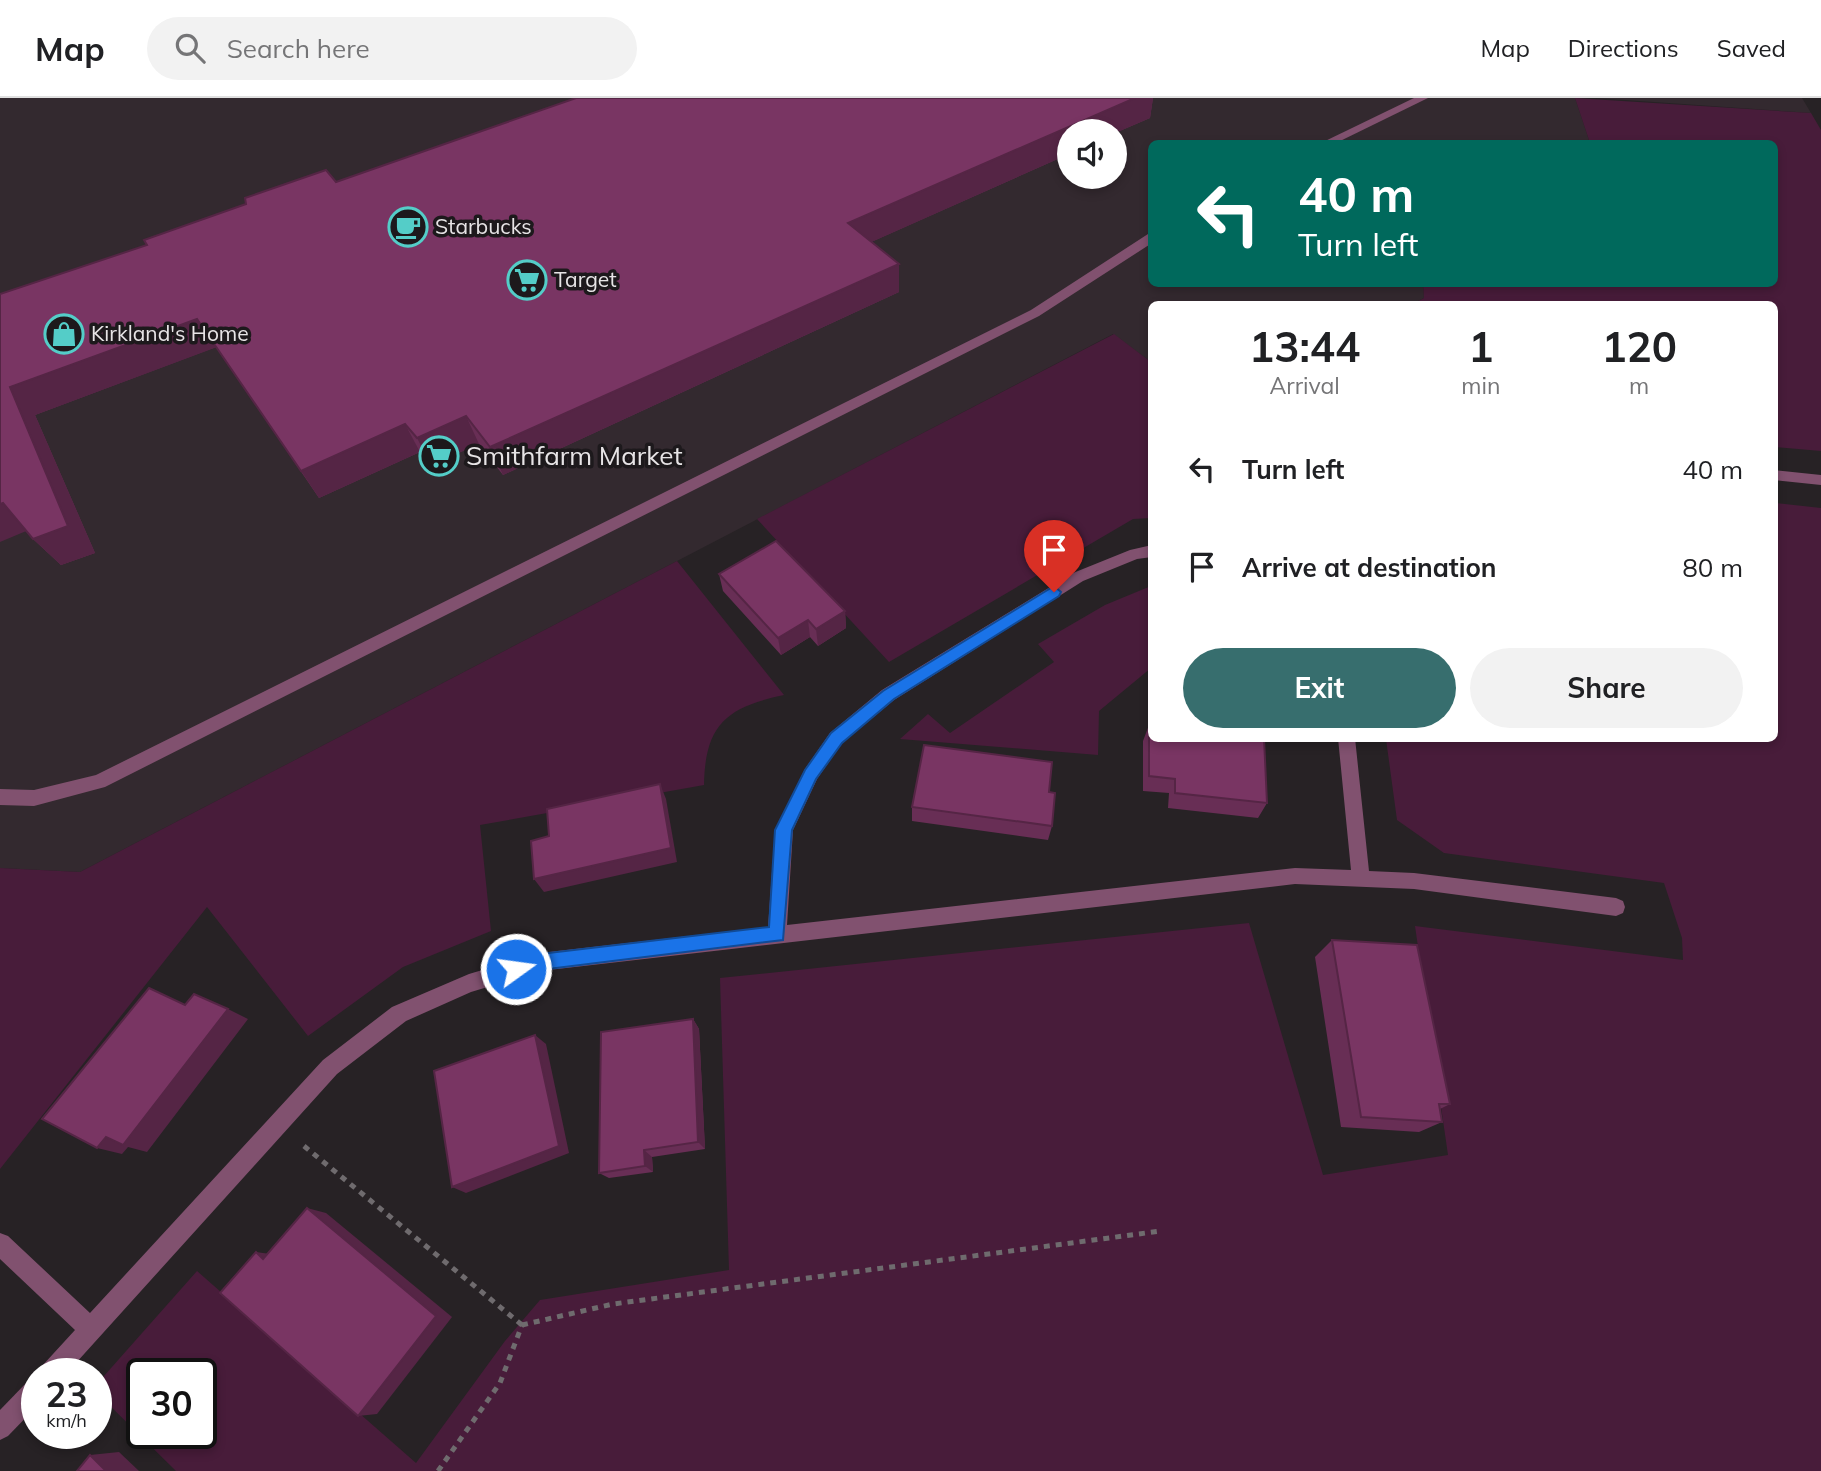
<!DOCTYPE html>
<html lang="en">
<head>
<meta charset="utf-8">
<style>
  body { margin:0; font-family:Mulish,sans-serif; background:#f2f2f2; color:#202124; height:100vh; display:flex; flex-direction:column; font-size:26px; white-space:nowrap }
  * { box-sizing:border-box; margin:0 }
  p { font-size:23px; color:#757577 }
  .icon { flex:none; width:38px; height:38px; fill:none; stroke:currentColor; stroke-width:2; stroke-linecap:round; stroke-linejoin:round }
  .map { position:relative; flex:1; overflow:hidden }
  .panel { position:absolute; left:1148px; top:203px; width:630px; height:441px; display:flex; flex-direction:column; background:#fff; border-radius:10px; box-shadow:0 4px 10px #0003 }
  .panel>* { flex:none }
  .hud { position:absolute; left:1148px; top:42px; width:630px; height:147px; border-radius:10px; box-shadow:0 4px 10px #0003; background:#00695c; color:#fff; overflow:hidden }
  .tools { position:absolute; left:1057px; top:21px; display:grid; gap:14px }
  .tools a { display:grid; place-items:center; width:70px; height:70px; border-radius:50%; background:#fff; box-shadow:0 4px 10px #0003; font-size:35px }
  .speed { position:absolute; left:21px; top:1260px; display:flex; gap:14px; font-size:35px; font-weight:700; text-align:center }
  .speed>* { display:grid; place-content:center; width:91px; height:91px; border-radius:50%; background:#fff; box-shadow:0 4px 10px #0003; line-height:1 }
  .speed small { font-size:18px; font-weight:400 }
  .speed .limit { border:4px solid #111; border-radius:10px; background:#fff; color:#111 }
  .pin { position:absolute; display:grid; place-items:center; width:60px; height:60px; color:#fff; margin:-72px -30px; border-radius:50% 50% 50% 0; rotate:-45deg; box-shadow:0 0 7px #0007 }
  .pin .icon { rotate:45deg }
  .me { position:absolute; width:77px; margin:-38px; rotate:76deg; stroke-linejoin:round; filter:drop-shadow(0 0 5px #0008) }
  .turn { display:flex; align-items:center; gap:24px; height:147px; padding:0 35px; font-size:32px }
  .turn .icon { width:91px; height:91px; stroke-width:2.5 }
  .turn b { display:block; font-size:49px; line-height:60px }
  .eta { display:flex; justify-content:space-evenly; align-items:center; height:119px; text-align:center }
  .eta b { font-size:42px; font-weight:700; line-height:49px }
  .button { display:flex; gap:14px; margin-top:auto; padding:14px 35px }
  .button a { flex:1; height:80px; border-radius:42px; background:#376e6e; color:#fff; font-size:28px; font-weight:700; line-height:80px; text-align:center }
  .button a+a { background:#f2f2f2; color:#202124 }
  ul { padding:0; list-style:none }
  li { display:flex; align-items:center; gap:21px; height:98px; padding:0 35px }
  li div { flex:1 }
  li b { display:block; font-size:26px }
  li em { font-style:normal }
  header { display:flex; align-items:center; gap:42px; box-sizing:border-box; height:98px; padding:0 35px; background:#fff; border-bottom:2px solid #e0e0e0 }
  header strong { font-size:33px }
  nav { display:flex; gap:38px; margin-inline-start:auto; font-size:24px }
  .search { width:490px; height:63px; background:#f2f2f2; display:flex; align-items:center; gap:18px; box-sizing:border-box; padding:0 24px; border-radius:38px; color:#757577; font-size:26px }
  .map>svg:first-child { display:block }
  .built { fill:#33292f; fill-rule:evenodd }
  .green { fill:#481c3a; fill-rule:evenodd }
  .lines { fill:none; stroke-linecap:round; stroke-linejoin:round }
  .path { stroke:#6f6b6e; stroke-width:5; stroke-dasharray:6 6; stroke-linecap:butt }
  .service { fill:#81516f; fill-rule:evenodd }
  .minor { fill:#81516f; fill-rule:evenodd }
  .wall { fill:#682e55 }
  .shaded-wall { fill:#552545 }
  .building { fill:#793563; stroke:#552545; stroke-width:2 }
  .route { fill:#1a73e8; stroke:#114b97; stroke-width:2 }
  .labels { text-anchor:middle; stroke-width:7; stroke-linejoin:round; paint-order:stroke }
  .far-poi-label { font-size:21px; fill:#e7e4e6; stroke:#1d191c; text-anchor:start }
  .poi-label { font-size:26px; fill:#e7e4e6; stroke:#1d191c; text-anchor:start }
</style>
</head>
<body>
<header>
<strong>Map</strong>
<div class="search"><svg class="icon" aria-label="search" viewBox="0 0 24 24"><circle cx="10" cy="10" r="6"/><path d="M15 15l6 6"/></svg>Search here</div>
<nav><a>Map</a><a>Directions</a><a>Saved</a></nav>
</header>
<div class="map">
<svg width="1821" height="1373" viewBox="0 0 1821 1373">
  <rect width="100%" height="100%" fill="#272225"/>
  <g class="built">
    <path d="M0 0H1575L1590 45 1152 46V186H1423L1424 200 1413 206H1152L1151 264 1113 236 80 774 0 770ZM1069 33H1115V79H1069Z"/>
    <polygon points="1596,0 1802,0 1811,15"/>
  </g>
  <g class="green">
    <polygon points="1575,0 1811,15 1821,32 1821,353 1775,349 1774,206 1415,205 1424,200 1423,186 1774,186 1774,46 1590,45"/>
    <polygon points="1114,236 1151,264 1151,420 1133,421 889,564 757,421"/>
    <path d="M1775 405 1821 410V1373H176L96 1294V1287L197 1173 416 1365 505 1243 540 1202 729 1172 720 880 1249 825 1323 1077 1448 1057 1415 828 1683 862 1682 840 1664 785 1444 755 1397 722 1386 641 1774 640ZM142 1276H201V1335H142Z"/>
    <path d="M677 463 784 597C727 609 705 626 704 687L480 727 491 833 403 869 308 938 207 809 0 1071V770L80 774Z"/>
    <polygon points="1151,488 1151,570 1099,613 1098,657 900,641 928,616 950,635 1054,564 1038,546 1105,507"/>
  </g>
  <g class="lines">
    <g class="path">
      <polyline points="304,1048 522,1227"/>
      <polyline points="522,1227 613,1206 1161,1133"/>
      <polyline points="438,1373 500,1285 522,1227"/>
    </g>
    <g class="service">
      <polygon points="1414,0 1428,0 1334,46 1319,46"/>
      <polygon points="1148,136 1152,136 1152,145 1039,218 105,689 34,708 0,707 0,691 34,692 96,677 1031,212"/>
    </g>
    <g class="minor">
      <polygon points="1774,372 1821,377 1821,387 1774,382"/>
      <polygon points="1152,447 1152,459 1137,461 1083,483 894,602 842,645 817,681 793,732 787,827 1295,770 1351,772 1338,640 1355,640 1369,773 1414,775 1616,800 1623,803 1625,809 1623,815 1616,818 1414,791 1295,786 540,873 471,894 406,923 337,976 66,1276 38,1276 42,1268 75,1232 0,1161 0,1135 8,1138 90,1215 323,962 392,909 469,876 540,855 768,829 775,732 805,671 830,635 882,592 1073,475 1130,452"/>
      <polygon points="37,1278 37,1308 8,1338 0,1342 0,1312 29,1282"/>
    </g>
  </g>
  <g class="wall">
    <polygon points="573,0 1153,0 1150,20 1115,35 1115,33 1069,33 1069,56 871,144 899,194 503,377 479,346 431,367 420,354 319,400 216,249 35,317 95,455 61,467 33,441 27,433 0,196 336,84 574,2"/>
    <polygon points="719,476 845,513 846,530 818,548 810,539 781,557 723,493"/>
    <polygon points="1149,627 1267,705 1258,720 1168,710 1169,695 1143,693 1143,643"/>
    <polygon points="1049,694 1052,728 1048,742 912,723 912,709"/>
    <polygon points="1332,842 1450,1006 1440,1011 1442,1024 1419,1034 1341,1029 1315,859"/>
    <polygon points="693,921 699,931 705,1051 652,1059 653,1074 609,1080 599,1075"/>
  </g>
  <g class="shaded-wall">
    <polygon points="1135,0 1153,0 1150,20 1115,35 1115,33 1069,33 1069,56 849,154 848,125"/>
    <polygon points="899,166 899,194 503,377 490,349"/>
    <polygon points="197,221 217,249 35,317 95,455 61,467 33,441 10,289"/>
    <polygon points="466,318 479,346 431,367 417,340"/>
    <polygon points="405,326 420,354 319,400 301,373"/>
    <polygon points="3,405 31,431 0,444 0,406"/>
    <polygon points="845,513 846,530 818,548 816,531"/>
    <polygon points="808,522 810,539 781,557 778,540"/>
    <polygon points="660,686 666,701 677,764 544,794 534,781"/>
    <polygon points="228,911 248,921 147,1054 128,1049 122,1056 97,1050 106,1039"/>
    <polygon points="693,921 699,931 705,1051 698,1044"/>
    <polygon points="535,937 546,946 569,1055 466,1095 452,1089"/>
    <polygon points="644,1052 652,1059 653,1074 645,1068"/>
    <polygon points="307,1110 326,1115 452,1219 377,1316 358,1318"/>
    <polygon points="256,1154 277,1157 263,1161"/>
    <polygon points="119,1354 139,1373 106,1373 90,1357"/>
  </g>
  <g class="building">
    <polygon points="576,0 1135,0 848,125 899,166 490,349 466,318 417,340 405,326 301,373 197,221 10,289 68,428 33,441 3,405 0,406 0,196 147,147 144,142 246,106 245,100 326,72 336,84"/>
    <polygon points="776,443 845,513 816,531 808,522 778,540 719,476"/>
    <polygon points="1149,627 1152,627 1152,640 1264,640 1267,705 1175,695 1175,681 1149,678"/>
    <polygon points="924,647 1052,664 1049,694 1055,695 1052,728 912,709"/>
    <polygon points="660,686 671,750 534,781 531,743 549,738 547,711"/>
    <polygon points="1332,842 1417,847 1450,1006 1439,1006 1442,1024 1361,1019"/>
    <polygon points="149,890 185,907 194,896 228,911 123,1047 106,1039 97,1050 42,1021"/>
    <polygon points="693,921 698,1044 644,1052 645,1068 599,1075 601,934"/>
    <polygon points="535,937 559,1048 452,1089 434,973"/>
    <polygon points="307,1110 436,1218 358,1318 220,1195 256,1154 263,1161"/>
    <polygon points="90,1357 106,1373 77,1373"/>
  </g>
  <polygon class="route" points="1054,488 1061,494 1059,498 894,601 842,645 816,681 792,732 783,842 540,872 516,879 510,877 507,871 510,865 540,856 769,829 775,732 805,672 831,635 883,593"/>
  <defs>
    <g id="cafe-ring" transform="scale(2.0125)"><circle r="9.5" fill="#1d191c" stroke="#54cdc8" stroke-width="1.5"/><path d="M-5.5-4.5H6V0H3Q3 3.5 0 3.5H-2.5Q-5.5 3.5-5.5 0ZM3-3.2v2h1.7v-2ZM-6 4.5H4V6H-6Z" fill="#54cdc8"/></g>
    <g id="supermarket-ring" transform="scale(2.0125)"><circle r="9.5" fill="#1d191c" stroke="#54cdc8" stroke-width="1.5"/><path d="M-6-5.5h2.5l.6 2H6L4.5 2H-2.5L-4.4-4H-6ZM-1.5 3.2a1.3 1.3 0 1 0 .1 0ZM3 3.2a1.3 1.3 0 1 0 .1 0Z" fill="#54cdc8"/></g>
    <g id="shop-ring" transform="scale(2.0125)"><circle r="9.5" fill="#1d191c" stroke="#54cdc8" stroke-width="1.5"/><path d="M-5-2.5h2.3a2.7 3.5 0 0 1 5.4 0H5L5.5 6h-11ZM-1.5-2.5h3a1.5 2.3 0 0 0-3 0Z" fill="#54cdc8"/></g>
  </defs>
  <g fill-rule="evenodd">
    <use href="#cafe-ring" x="408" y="129"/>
    <use href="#supermarket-ring" x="527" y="182"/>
    <use href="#shop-ring" x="64" y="236"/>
    <use href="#supermarket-ring" x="439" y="358"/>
  </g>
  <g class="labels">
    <g class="far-poi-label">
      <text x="435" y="136">Starbucks</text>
      <text x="554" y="189">Target</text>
      <text x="91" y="243">Kirkland's Home</text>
    </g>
    <g class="poi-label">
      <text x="466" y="367">Smithfarm Market</text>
    </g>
  </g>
</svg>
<div class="tools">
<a><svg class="icon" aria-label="sound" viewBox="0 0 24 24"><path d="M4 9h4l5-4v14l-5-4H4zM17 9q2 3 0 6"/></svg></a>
</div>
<div class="speed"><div>23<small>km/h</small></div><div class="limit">30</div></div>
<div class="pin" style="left:1054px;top:494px;background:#d93025"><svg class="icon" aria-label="arrive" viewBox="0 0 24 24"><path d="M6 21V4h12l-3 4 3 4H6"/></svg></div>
<svg class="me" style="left:516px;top:871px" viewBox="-20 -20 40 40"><circle r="17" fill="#1a73e8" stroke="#fff" stroke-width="3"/><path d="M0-11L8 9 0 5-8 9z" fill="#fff"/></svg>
<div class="hud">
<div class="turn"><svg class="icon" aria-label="left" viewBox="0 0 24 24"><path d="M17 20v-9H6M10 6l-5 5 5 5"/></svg><div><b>40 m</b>Turn left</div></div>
</div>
<section class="panel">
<div class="eta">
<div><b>13:44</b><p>Arrival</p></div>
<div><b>1</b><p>min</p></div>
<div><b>120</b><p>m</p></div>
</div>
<ul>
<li><svg class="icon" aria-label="left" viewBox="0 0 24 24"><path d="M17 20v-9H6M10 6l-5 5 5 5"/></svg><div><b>Turn left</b></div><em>40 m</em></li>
<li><svg class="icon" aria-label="arrive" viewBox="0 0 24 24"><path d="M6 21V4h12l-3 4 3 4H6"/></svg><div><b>Arrive at destination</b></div><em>80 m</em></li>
</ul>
<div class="button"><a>Exit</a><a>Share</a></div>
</section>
</div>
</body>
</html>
